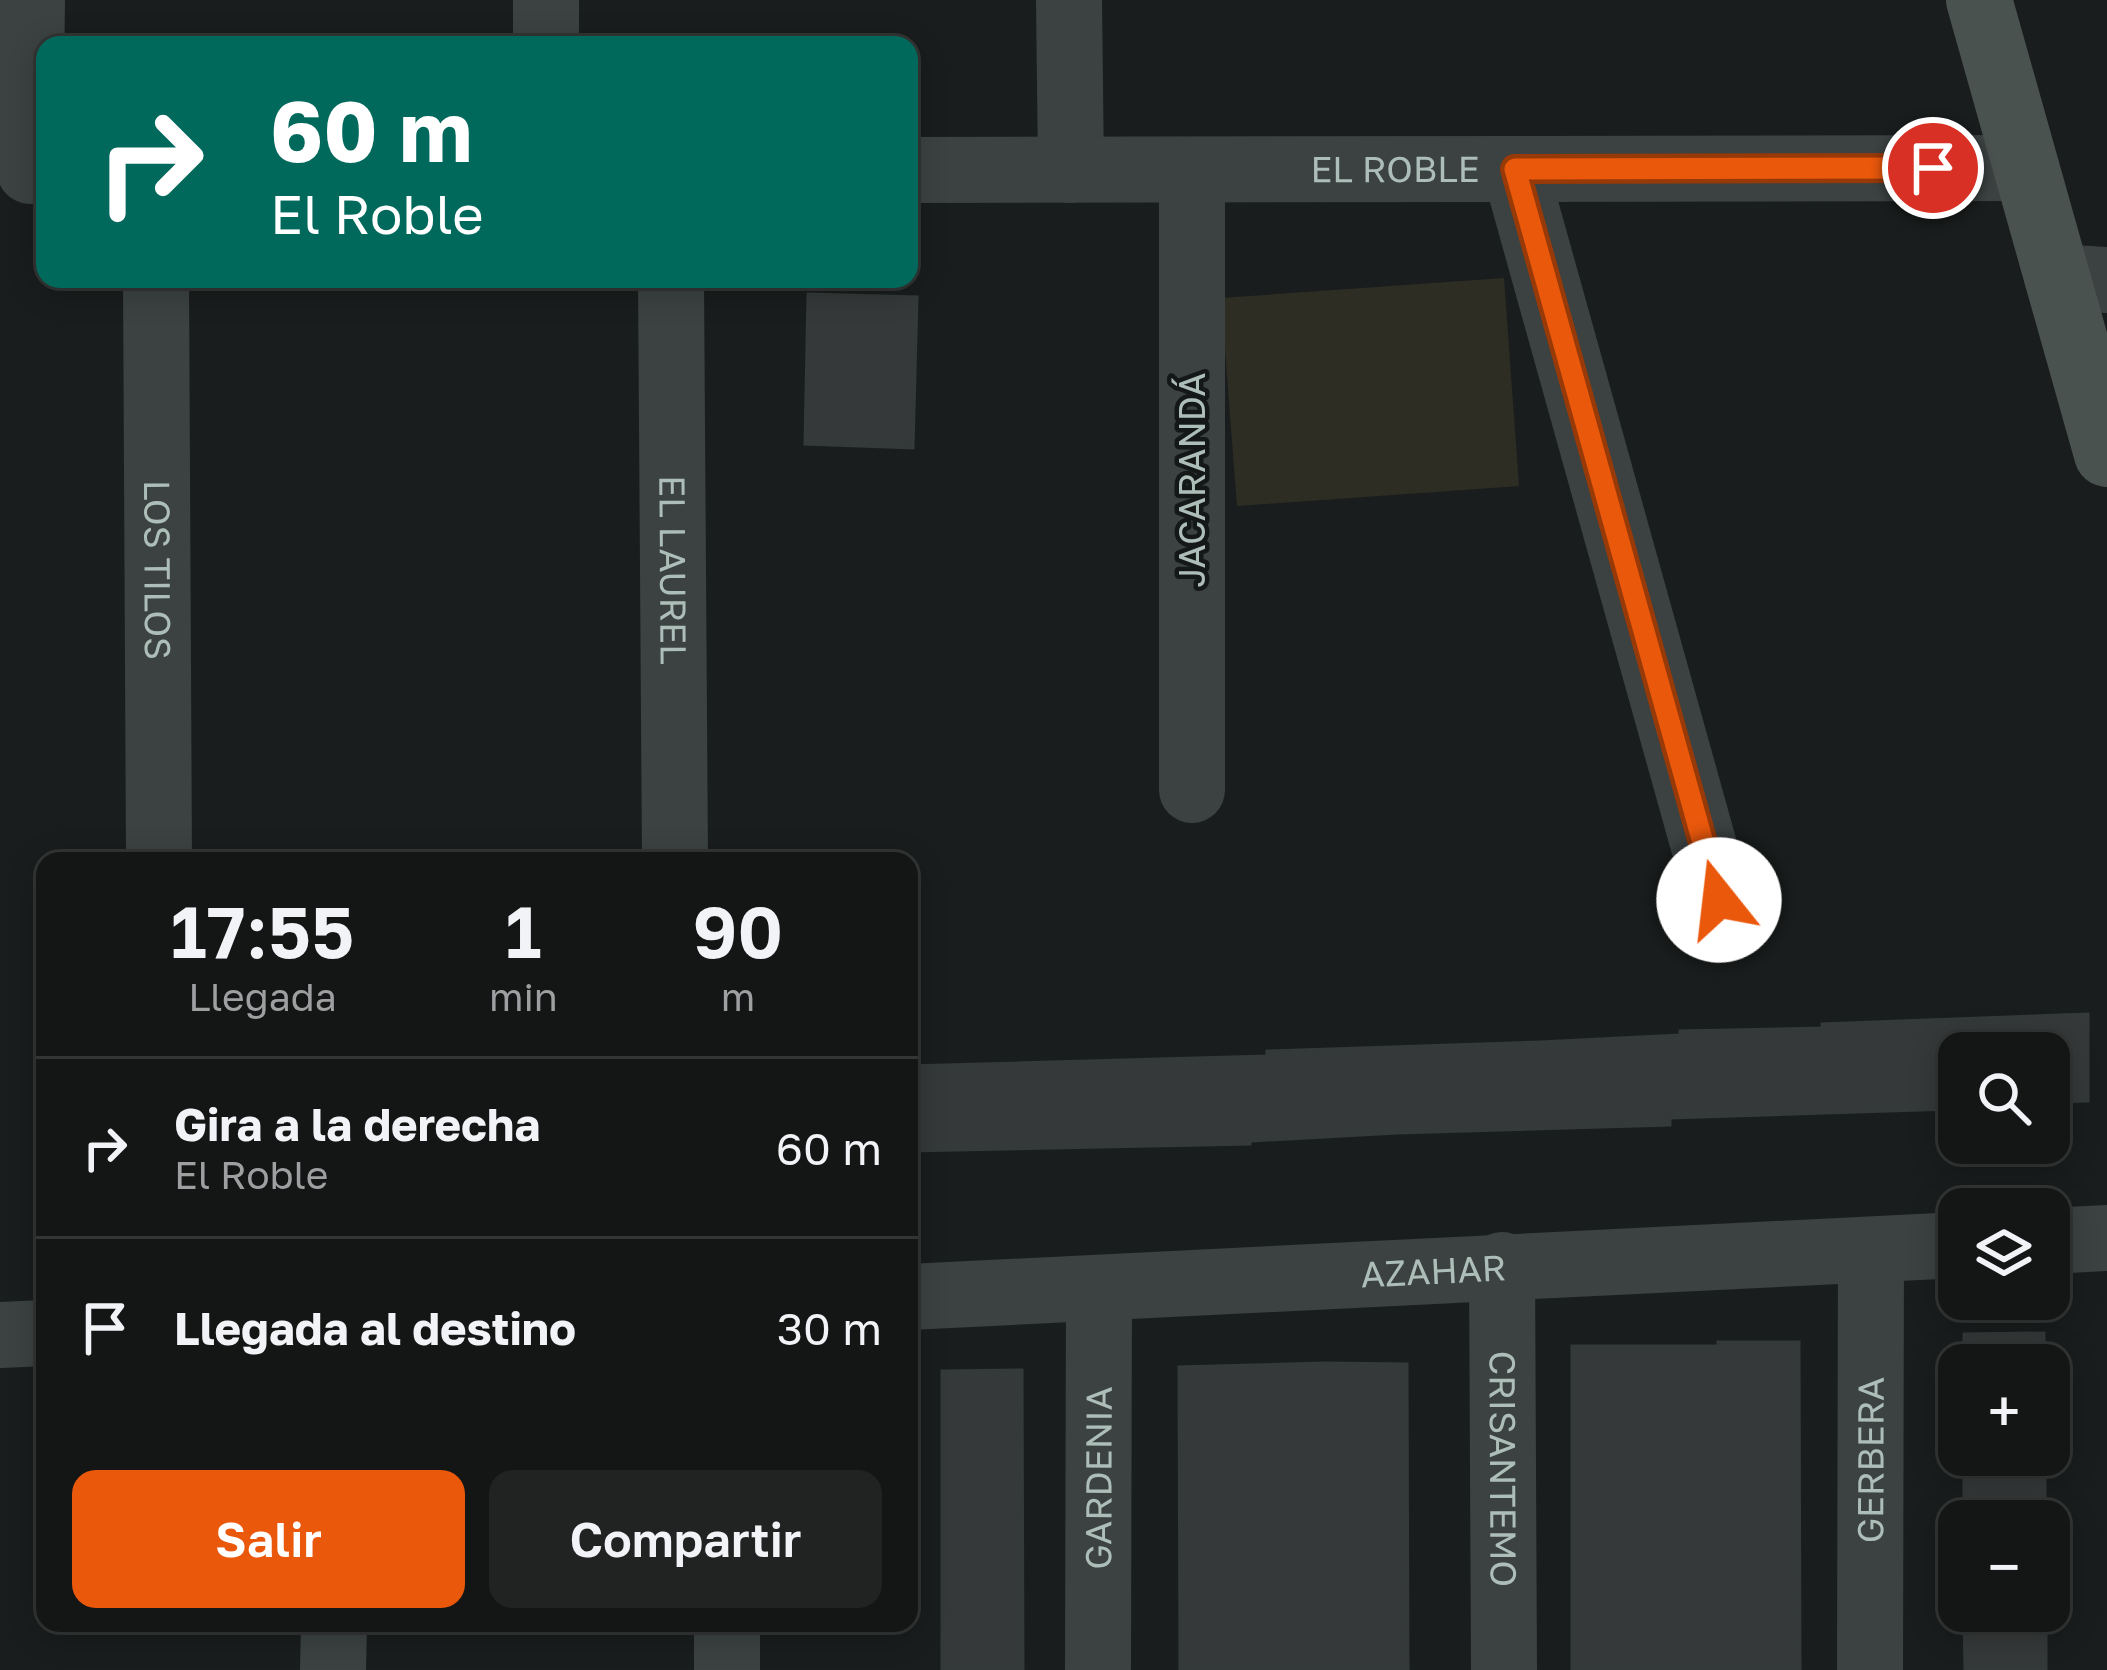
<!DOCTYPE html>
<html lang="es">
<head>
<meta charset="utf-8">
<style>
  body { margin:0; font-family:"Golos Text",sans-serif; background:#212323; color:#f1f3f6; height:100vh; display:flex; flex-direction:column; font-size:45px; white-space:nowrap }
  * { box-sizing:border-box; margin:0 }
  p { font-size:39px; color:#9d9fa1 }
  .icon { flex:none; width:66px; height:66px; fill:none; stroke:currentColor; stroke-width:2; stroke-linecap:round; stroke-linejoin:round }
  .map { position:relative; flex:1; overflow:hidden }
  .panel { position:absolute; left:36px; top:852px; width:882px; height:780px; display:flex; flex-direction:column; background:#141616; border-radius:24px; box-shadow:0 6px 30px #0003,0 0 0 3px #333535 }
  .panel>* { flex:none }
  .top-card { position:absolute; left:36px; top:36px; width:882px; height:252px; border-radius:24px; box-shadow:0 6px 30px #0003,0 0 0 3px #333535; background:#00695c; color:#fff; overflow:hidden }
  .controls { position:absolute; left:1938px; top:1032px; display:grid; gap:24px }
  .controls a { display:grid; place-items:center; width:132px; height:132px; border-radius:24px; background:#141616; box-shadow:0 6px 30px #0003,0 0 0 3px #333535; font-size:60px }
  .pin { position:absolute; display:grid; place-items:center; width:102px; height:102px; color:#fff; margin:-51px; border:6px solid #fff; border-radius:50%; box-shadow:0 3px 12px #0007 }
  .me { position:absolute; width:132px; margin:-66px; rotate:344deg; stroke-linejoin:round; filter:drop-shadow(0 0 9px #0008) }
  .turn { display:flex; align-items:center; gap:42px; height:252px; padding:0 36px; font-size:54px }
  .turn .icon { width:156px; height:156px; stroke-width:2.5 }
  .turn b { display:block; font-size:84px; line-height:102px }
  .eta { display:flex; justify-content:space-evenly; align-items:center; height:204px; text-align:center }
  .eta b { font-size:72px; font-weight:600; line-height:84px }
  .cta { display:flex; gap:24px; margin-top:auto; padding:24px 36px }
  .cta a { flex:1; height:138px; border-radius:24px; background:#ea580c; color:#fff; font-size:48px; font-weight:600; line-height:138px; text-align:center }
  .cta a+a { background:#212323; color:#f1f3f6 }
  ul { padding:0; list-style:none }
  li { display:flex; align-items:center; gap:36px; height:180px; padding:0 36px; border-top:3px solid #333535 }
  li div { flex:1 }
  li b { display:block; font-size:45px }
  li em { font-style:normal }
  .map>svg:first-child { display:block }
  .green { fill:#2d2d24 }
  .building { fill:#363939; stroke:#343939; stroke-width:3 }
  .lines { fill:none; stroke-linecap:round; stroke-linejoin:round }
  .street { stroke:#3b4241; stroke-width:66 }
  .secondary { stroke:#49524f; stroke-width:66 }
  .route-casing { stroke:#983908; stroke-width:30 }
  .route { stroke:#ea580c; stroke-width:21 }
  .labels { text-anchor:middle; stroke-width:9; stroke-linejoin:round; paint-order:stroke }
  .street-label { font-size:36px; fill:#adbdb7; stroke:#151818 }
</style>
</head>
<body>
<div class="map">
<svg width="2107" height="1670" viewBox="0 0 2107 1670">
  <rect width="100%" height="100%" fill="#1a1d1d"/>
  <polygon class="green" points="1504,278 1519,486 1237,506 1221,298"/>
  <g class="building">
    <polygon points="808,294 917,297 913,448 805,444"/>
    <polygon points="2088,1014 2088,1101 2049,1102 2049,1053 1959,1053 1959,1104 1951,1104 1951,1109 1670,1118 1670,1125 1397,1133 1250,1141 1250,1144 909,1151 909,1066 1267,1056 1267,1051 1540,1042 1680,1035 1680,1031 1822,1028 1822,1024"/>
    <polygon points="2044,1333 2044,1365 1964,1365 1964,1334"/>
    <polygon points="1718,1342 1799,1342 1800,1670 1572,1670 1572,1346 1718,1346"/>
    <polygon points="1325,1363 1407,1364 1408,1670 1180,1670 1179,1367"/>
    <polygon points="1022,1370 1023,1670 942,1670 942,1371"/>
    <rect x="1964" y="1455" width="81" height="66"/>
    <polygon points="1964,1611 2046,1611 2046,1670 1965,1670"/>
  </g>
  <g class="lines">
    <g class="street">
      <polyline points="1069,0 1071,170"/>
      <polyline points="546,45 546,0"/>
      <polyline points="1515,169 1719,900"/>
      <path id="s1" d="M909 170 2026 168"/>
      <polyline points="1192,170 1192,790"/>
      <polyline points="30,171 32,0"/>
      <polyline points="2057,277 2107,280"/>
      <path id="s2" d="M156 279 159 861"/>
      <path id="s3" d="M671 279 675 861"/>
      <polyline points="2049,1241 2107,1238"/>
      <path id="s4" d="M1502 1265 1504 1670"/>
      <path id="s5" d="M909 1297 1959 1245"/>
      <polyline points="0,1335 45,1333"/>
      <polyline points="333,1670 334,1623"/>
      <polyline points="727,1670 727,1623"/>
      <path id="s6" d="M1098 1670 1099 1289"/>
      <path id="s7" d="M1870 1670 1871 1250"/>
    </g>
    <polyline class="secondary" points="1979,0 2107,454"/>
  </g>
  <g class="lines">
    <g class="route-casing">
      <polyline id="route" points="1719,900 1515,169 1933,168"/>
    </g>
    <use href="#route" class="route"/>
  </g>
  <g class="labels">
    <g class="street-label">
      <text dy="13" stroke="none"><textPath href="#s1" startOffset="486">EL ROBLE</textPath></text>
      <text transform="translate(1192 480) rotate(-90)" y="13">JACARANDÁ</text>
      <text dy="13" stroke="none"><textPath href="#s2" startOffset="291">LOS TILOS</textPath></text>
      <text dy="13" stroke="none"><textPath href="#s3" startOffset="291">EL LAUREL</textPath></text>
      <text dy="13" stroke="none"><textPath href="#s5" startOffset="525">AZAHAR</textPath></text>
      <text dy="13" stroke="none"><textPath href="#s7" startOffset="210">GERBERA</textPath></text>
      <text dy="13" stroke="none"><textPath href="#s4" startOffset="204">CRISANTEMO</textPath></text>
      <text dy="13" stroke="none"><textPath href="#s6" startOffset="192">GARDENIA</textPath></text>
    </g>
  </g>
</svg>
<div class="controls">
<a><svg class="icon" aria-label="search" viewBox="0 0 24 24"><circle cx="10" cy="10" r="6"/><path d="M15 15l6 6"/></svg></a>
<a><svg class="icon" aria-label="layers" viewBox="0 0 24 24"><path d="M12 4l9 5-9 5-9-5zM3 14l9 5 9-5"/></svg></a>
<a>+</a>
<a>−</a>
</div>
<div class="pin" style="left:1933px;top:168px;background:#d93025"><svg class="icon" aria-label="arrive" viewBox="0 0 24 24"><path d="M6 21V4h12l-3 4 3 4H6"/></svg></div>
<svg class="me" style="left:1719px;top:900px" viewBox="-20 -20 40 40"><circle r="19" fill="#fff"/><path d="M0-13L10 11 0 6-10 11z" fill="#ea580c"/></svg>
<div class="top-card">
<div class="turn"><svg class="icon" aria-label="right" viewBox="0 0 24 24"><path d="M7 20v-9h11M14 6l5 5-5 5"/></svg><div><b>60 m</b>El Roble</div></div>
</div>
<section class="panel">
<div class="eta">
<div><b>17:55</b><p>Llegada</p></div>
<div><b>1</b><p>min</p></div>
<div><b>90</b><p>m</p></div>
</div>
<ul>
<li><svg class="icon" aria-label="right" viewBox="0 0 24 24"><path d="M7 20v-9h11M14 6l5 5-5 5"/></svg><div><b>Gira a la derecha</b><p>El Roble</p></div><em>60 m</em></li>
<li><svg class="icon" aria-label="arrive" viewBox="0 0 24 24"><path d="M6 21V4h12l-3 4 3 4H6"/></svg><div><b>Llegada al destino</b></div><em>30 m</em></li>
</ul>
<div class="cta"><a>Salir</a><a>Compartir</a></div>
</section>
</div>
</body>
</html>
